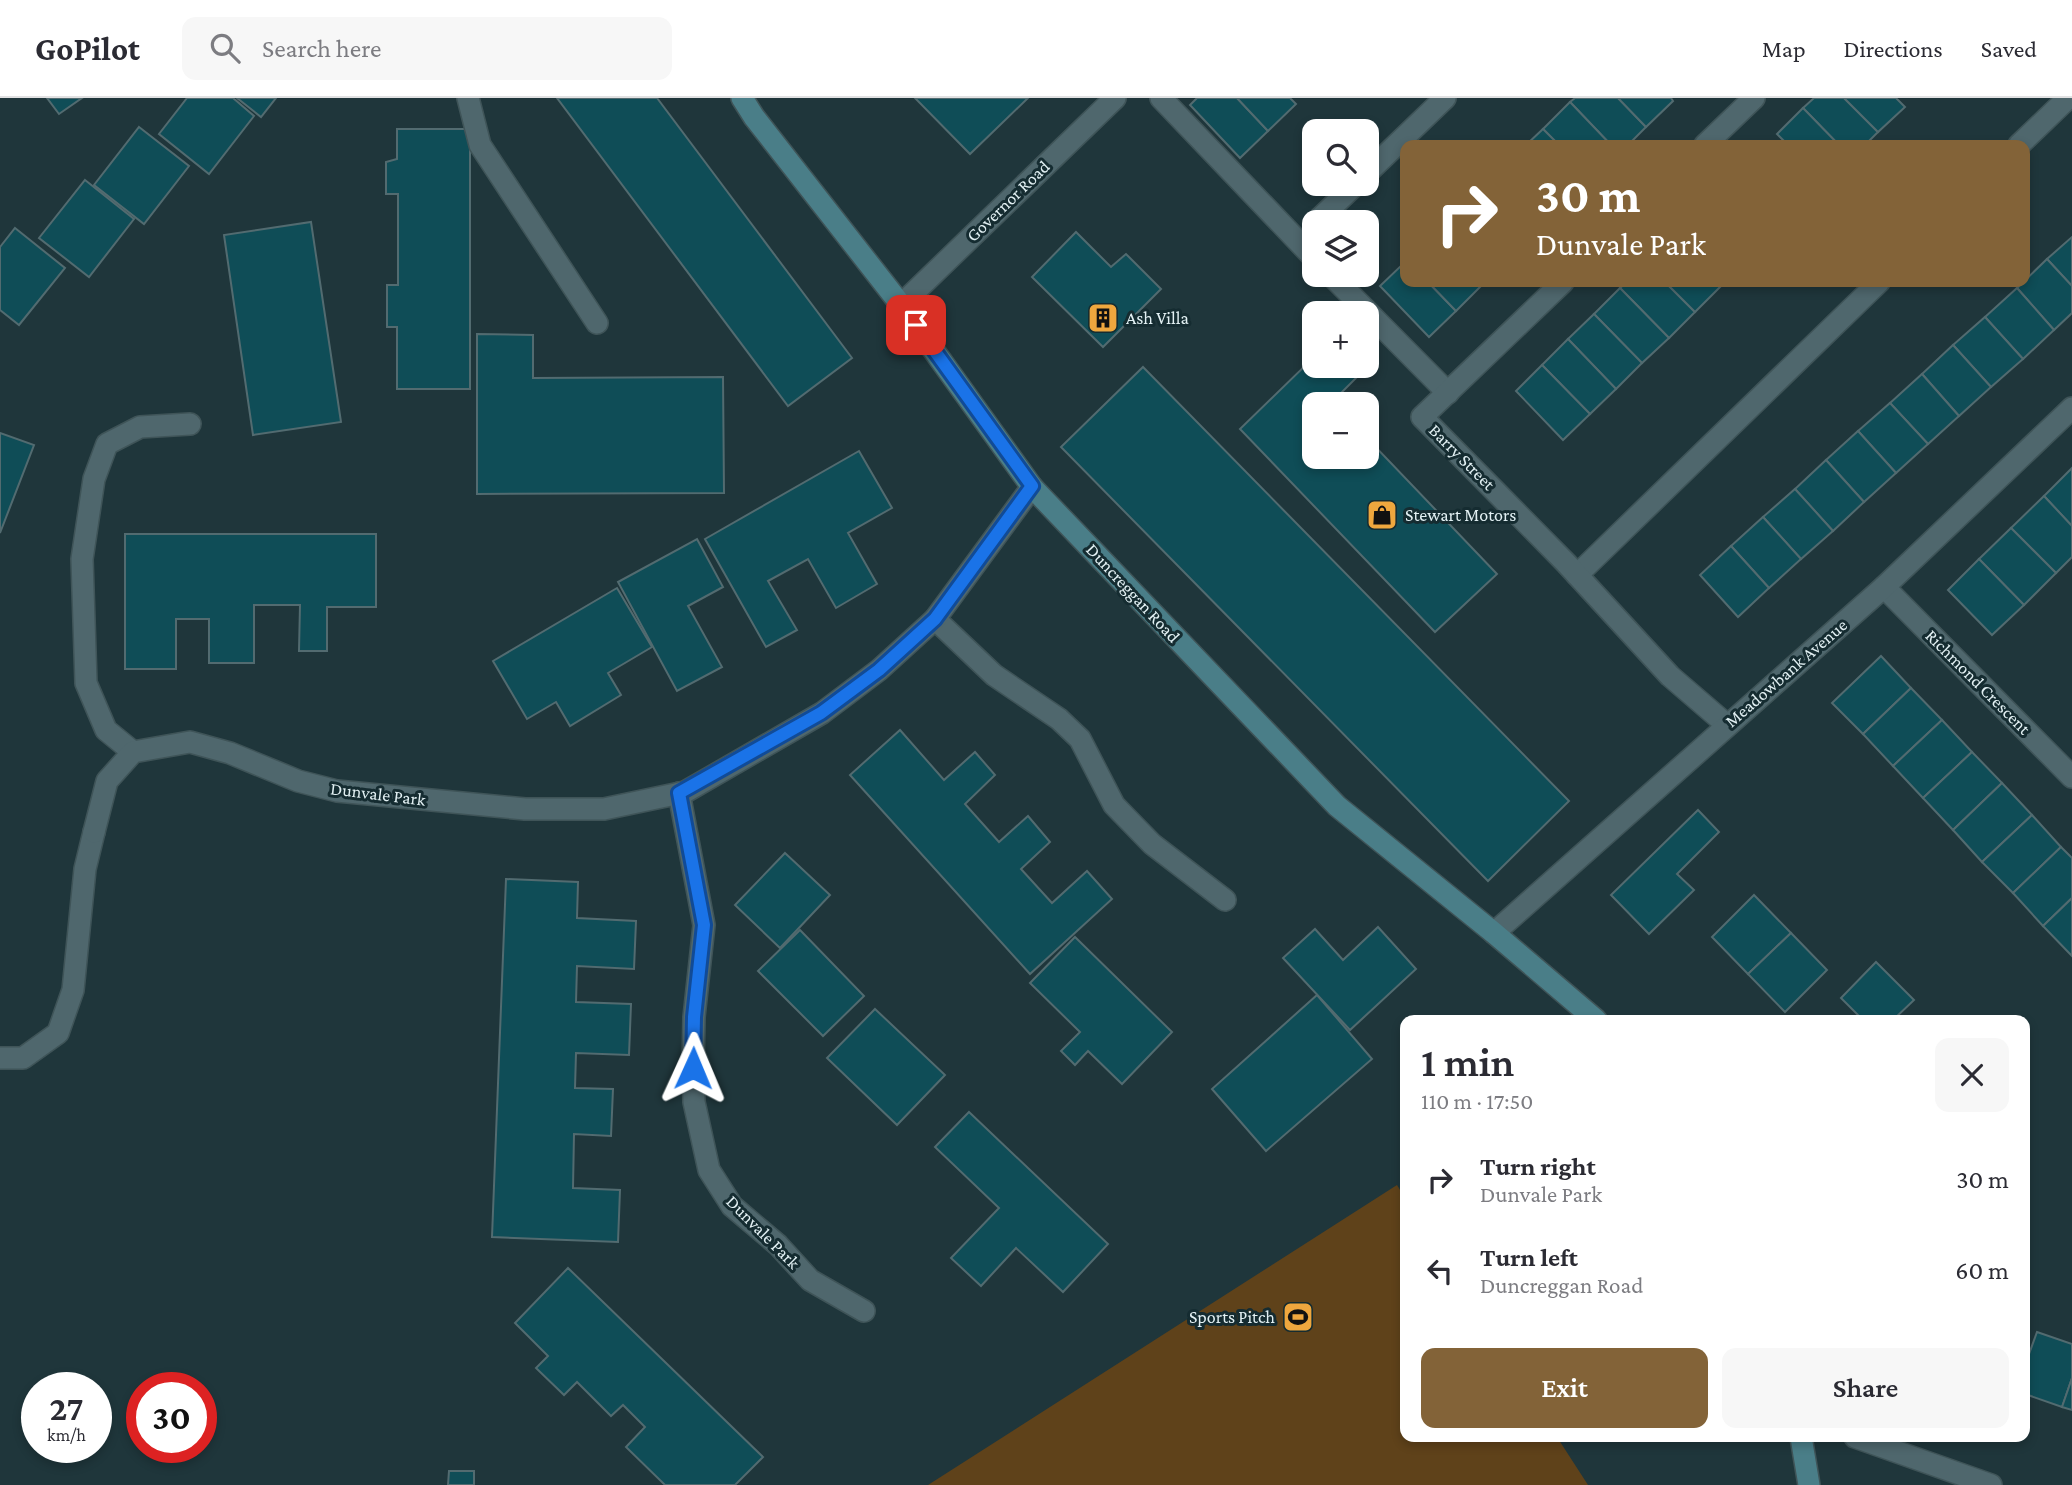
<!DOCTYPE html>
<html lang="en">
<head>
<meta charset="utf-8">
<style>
  body { margin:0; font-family:"Crimson Pro",serif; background:#f7f7f7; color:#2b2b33; height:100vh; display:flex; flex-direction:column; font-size:26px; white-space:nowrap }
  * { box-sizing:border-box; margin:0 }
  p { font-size:23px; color:#7c7c81 }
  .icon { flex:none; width:38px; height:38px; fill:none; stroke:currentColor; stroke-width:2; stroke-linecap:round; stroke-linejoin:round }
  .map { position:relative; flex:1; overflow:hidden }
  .panel { position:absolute; left:1400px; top:917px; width:630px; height:427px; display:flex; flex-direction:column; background:#fff; border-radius:14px; box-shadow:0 4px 10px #0003 }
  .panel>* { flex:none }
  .banner { position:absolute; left:1400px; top:42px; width:630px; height:147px; border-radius:14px; box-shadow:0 4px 10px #0003; background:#836338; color:#fff; overflow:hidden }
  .controls { position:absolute; left:1302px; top:21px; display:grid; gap:14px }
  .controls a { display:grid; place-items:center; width:77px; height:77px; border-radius:14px; background:#fff; box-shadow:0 4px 10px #0003; font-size:35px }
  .speed { position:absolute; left:21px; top:1274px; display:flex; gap:14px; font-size:35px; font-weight:700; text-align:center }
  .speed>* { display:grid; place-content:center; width:91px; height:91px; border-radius:50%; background:#fff; box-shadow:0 4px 10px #0003; line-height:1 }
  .speed small { font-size:18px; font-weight:400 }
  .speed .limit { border:10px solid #d22; background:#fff; color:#111 }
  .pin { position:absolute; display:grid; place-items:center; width:60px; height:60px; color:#fff; margin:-30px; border-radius:14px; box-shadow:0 4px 10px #0006 }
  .me { position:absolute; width:77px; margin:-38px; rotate:1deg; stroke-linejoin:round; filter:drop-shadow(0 0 5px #0008) }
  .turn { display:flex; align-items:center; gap:24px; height:147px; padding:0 21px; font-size:32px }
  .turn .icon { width:91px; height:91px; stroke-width:2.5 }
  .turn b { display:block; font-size:49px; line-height:60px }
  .round { display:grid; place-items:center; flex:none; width:74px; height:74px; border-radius:14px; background:#f7f7f7 }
  .summary { display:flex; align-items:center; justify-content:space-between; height:119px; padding:0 21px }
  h1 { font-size:42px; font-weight:600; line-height:52px }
  .button { display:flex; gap:14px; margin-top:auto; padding:14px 21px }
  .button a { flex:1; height:80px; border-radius:14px; background:#836338; color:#fff; font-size:28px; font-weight:600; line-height:80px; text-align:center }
  .button a+a { background:#f7f7f7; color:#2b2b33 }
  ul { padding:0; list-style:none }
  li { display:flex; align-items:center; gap:21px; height:91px; padding:0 21px }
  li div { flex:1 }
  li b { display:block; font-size:26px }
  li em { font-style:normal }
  header { display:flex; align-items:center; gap:42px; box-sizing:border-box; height:98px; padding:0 35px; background:#fff; border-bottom:2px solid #e1e1e2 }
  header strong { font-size:33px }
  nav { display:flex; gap:38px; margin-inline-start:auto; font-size:24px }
  .search { width:490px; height:63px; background:#f7f7f7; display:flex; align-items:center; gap:18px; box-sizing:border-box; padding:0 24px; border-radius:14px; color:#7c7c81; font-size:26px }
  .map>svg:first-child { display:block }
  .green { fill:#5f421a }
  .building { fill:#0f4d57; stroke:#526b70; stroke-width:2 }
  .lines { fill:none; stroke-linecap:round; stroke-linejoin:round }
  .lane-casing { stroke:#3f5458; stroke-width:24 }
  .street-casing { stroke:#3f5458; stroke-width:24 }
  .secondary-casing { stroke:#3f5458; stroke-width:24 }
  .lane { stroke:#4f676d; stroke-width:21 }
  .street { stroke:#4f676d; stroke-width:21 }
  .secondary { stroke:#4a7e88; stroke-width:21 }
  .route-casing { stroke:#114b97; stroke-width:18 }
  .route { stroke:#1a73e8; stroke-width:12 }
  .labels { text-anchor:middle; stroke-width:6; stroke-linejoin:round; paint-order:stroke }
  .street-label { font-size:18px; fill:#e2f0f3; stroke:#152c31 }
  .poi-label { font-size:18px; fill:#e2f0f3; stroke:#152c31; text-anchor:start }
</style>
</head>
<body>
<header>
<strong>GoPilot</strong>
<div class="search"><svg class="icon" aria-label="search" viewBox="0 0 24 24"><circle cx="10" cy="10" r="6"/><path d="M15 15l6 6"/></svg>Search here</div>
<nav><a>Map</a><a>Directions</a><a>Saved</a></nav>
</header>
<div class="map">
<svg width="2072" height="1387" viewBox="0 0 2072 1387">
  <rect width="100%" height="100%" fill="#1f363b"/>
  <polygon class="green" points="1397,1087 1405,1100 1405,1339 1557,1339 1588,1387 928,1387"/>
  <g class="building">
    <polygon points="47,0 82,0 59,16"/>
    <polygon points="187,0 233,0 254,18 209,76 159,36"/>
    <polygon points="237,0 276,0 261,19"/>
    <polygon points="557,0 657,0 852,260 788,308"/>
    <polygon points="915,0 1028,0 970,56"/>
    <polygon points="1197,0 1237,0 1268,33 1240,60 1190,7"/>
    <polygon points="1237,0 1290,0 1296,6 1268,33"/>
    <polygon points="1575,0 1618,0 1646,29 1628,47 1611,47 1570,4"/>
    <polygon points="1618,0 1671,0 1673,3 1646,29"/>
    <polygon points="1814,0 1844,0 1878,34 1865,47 1839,47 1803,10"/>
    <polygon points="1844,0 1896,0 1905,9 1878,34"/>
    <polygon points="1570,4 1611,47 1559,47 1543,31"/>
    <polygon points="1803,10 1839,47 1788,47 1777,36"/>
    <polygon points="139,29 189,68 144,126 94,87"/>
    <polygon points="397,31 470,31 470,291 397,291 397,229 387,229 387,187 398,187 398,96 386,96 386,64 397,61"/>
    <polygon points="1543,31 1559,47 1526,47"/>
    <polygon points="85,82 134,121 89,179 39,140"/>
    <polygon points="311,124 341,324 253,337 224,137"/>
    <polygon points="15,130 65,170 19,227 0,212 0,149"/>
    <polygon points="1076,134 1111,169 1126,156 1161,191 1103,249 1032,179"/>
    <polygon points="2072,139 2072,188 2047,161"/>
    <polygon points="2047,161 2072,188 2072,215 2054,232 2017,190"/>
    <polygon points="1405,164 1405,184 1428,184 1456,213 1429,239 1380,188"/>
    <polygon points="1428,184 1481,184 1483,186 1456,213"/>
    <polygon points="1627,184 1665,184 1695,214 1669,240 1620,190"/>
    <polygon points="1665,184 1716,184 1721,188 1695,214"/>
    <polygon points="1620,190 1669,240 1642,265 1594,216"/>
    <polygon points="2017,190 2054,232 2023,261 1985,219"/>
    <polygon points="1594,216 1642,265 1616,291 1568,241"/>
    <polygon points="1985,219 2023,261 1991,289 1953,247"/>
    <polygon points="477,236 533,237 533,280 723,279 724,395 477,396"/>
    <polygon points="1568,241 1616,291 1590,316 1542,267"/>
    <polygon points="1953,247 1991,289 1959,318 1922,276"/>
    <polygon points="1314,259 1314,268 1364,268 1366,270 1332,304 1334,306 1314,306 1314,359 1367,359 1367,340 1497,476 1435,534 1240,331"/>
    <polygon points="1542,267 1590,316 1563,342 1516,293"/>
    <polygon points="1143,269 1569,703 1488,783 1061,349"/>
    <polygon points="1922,276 1959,318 1928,346 1890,305"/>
    <polygon points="1890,305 1928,346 1896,375 1858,333"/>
    <polygon points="1858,333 1896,375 1864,404 1826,362"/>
    <polygon points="0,335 34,347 0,435"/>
    <polygon points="859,353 892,410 848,435 877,486 836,510 808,461 768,483 797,532 766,549 705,441"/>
    <polygon points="1826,362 1864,404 1833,433 1795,391"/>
    <polygon points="2072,370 2072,428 2044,398"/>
    <polygon points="1795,391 1833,433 1801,461 1763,419"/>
    <polygon points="2044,398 2072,428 2072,459 2056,475 2011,430"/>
    <polygon points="1763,419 1801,461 1769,490 1731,448"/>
    <polygon points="2011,430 2056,475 2024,507 1979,461"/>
    <polygon points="125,436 376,436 376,509 327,509 327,553 299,553 300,507 254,507 254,565 209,565 209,521 176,521 176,571 125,571"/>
    <polygon points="697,441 723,489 688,508 722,569 677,593 618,484"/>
    <polygon points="1731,448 1769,490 1738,519 1700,477"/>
    <polygon points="1979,461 2024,507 1992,537 1948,492"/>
    <polygon points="617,490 652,549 608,575 621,597 570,628 556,604 527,621 493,563"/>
    <polygon points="1881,558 1911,590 1863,636 1832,605"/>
    <polygon points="1911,590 1942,622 1893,668 1863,636"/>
    <polygon points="1942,622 1972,654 1923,700 1893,668"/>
    <polygon points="900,632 944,682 975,654 995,677 965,706 999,744 1028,718 1050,744 1021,771 1052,805 1087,773 1112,801 1030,876 850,677"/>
    <polygon points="1972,654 2002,685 1953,732 1923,700"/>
    <polygon points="2002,685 2032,717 1982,764 1953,732"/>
    <polygon points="1698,712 1719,734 1677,776 1694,792 1649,836 1611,797"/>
    <polygon points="2032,717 2061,749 2013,795 1982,764"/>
    <polygon points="2061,749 2072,760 2072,800 2043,828 2013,795"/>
    <polygon points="785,755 830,797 780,850 735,807"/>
    <polygon points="506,781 578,784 577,820 636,823 634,871 577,868 576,904 631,906 629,957 576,955 575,990 613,991 611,1038 574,1036 573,1090 620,1092 618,1144 492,1139"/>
    <polygon points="1754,797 1791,835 1748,876 1712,839"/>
    <polygon points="2072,800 2072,858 2043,828"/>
    <polygon points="1378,829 1416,871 1350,932 1283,860 1315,831 1343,862"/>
    <polygon points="800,832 864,898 823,938 758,873"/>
    <polygon points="1791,835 1827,872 1785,914 1748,876"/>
    <polygon points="1075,839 1172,934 1122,986 1088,953 1075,967 1061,953 1080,934 1030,885"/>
    <polygon points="1876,864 1914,902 1893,922 1863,922 1841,900"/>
    <polygon points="1317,897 1372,961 1266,1053 1212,991"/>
    <polygon points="875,911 945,977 897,1027 827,960"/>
    <polygon points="969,1014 1108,1146 1063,1194 1016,1150 981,1188 951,1160 999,1110 935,1049"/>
    <polygon points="568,1170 763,1359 735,1387 665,1387 626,1349 645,1329 623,1307 611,1318 577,1284 564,1297 536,1270 548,1258 515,1225"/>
    <polygon points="2037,1234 2072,1246 2072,1280 2062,1309 2025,1296 2025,1267"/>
    <polygon points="2072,1280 2072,1312 2062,1309"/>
    <polygon points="449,1373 474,1373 474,1387 448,1387"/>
  </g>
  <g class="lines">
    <g class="lane-casing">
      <g id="lane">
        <polyline points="1161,0 1314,160"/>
        <polyline points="2019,47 2068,0"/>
        <polyline points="1367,75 1445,0"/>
        <polyline points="1316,124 1356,86"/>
        <polyline points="1331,177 1448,295"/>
        <polyline points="1577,477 1879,184"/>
        <polyline points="0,960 23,960 58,935 73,892 85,771 94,734"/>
      </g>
    </g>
    <g class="street-casing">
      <g id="street">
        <polyline points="468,0 480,47 597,225"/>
        <polyline points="1705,47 1754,0"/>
        <polyline points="1563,184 1422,319 1566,465 1670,578 1727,627"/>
        <polyline points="901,207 1115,0"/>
        <polyline points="1884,489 2072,679"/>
        <polyline points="935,521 994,577 1059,621 1080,641 1114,707 1152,746 1225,802"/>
        <polyline points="133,654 106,632 86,585 82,461 94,381 107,346 140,329 190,326"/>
        <polyline points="679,695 704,827 694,919 693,970 694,1004 709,1072 732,1108 778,1147 810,1182 864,1213"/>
        <polyline points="94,734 107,683 133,654 190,644 230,655 298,683 337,693 525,711 604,711 685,694 822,615 879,572 935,521 1032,389"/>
        <polyline points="1494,835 1884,489 2072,310"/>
        <polyline points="1855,1339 1991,1387"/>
      </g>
    </g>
    <g class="secondary-casing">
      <g id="secondary">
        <polyline points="742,0 754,19 901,207 1032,389 1337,708 1494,835 1596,922"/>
        <polyline points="1801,1339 1809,1387"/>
      </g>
    </g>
    <use href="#lane" class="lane"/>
    <use href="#street" class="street"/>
    <use href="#secondary" class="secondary"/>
  </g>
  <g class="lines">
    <g class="route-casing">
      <polyline id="route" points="693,970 694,919 704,827 679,695 821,615 879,572 935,521 1032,388 916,227"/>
    </g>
    <use href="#route" class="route"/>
  </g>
  <defs>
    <g id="building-square" transform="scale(1.575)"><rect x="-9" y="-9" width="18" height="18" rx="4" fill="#efa73e" stroke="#152c31"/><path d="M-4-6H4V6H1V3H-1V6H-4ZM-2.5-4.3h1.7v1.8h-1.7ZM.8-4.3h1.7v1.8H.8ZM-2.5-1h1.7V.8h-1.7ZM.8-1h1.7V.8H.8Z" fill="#111"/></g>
    <g id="shop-square" transform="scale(1.575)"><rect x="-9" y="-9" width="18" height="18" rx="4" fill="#efa73e" stroke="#152c31"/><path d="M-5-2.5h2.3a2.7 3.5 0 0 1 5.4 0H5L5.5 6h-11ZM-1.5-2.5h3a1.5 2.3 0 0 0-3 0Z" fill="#111"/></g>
    <g id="stadium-square" transform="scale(1.575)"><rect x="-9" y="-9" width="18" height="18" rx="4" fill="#efa73e" stroke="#152c31"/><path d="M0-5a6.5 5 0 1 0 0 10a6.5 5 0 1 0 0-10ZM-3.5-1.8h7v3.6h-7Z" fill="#111"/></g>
  </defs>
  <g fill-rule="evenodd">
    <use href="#building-square" x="1103" y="220"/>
    <use href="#shop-square" x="1382" y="417"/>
    <use href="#stadium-square" x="1298" y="1219"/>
  </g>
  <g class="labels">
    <g class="street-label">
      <text transform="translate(1008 103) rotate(-44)" y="6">Governor Road</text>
      <text transform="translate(1462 359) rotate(45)" y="6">Barry Street</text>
      <text transform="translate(1133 495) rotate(47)" y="6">Duncreggan Road</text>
      <text transform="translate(1786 575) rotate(-41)" y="6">Meadowbank Avenue</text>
      <text transform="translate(1978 584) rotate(45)" y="6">Richmond Crescent</text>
      <text transform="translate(378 696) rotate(7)" y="6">Dunvale Park</text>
      <text transform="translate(763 1134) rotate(45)" y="6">Dunvale Park</text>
    </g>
    <g class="poi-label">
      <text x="1126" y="226">Ash Villa</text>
      <text x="1405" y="423">Stewart Motors</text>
      <text x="1275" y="1225" text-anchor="end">Sports Pitch</text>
    </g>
  </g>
</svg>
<div class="controls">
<a><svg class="icon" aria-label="search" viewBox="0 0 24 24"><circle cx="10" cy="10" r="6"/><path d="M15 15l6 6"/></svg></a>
<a><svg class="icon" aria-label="layers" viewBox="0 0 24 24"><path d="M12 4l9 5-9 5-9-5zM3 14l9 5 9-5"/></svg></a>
<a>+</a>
<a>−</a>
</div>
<div class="speed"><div>27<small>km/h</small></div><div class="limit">30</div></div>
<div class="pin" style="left:916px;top:227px;background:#d93025"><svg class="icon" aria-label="arrive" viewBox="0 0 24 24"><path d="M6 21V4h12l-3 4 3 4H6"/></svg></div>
<svg class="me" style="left:693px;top:970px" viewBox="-20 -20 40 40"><path d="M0-17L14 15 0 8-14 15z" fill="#1a73e8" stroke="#fff" stroke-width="4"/></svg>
<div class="banner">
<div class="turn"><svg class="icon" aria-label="right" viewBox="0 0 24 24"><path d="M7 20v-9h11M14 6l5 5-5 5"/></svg><div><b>30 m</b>Dunvale Park</div></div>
</div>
<section class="panel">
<div class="summary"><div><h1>1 min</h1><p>110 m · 17:50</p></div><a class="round"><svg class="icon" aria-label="close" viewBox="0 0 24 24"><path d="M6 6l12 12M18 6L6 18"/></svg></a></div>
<ul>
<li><svg class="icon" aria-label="right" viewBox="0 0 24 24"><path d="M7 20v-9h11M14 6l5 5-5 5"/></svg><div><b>Turn right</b><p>Dunvale Park</p></div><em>30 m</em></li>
<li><svg class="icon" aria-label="left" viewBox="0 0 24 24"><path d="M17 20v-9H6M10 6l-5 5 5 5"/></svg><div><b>Turn left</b><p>Duncreggan Road</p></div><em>60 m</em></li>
</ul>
<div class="button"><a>Exit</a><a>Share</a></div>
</section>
</div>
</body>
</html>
